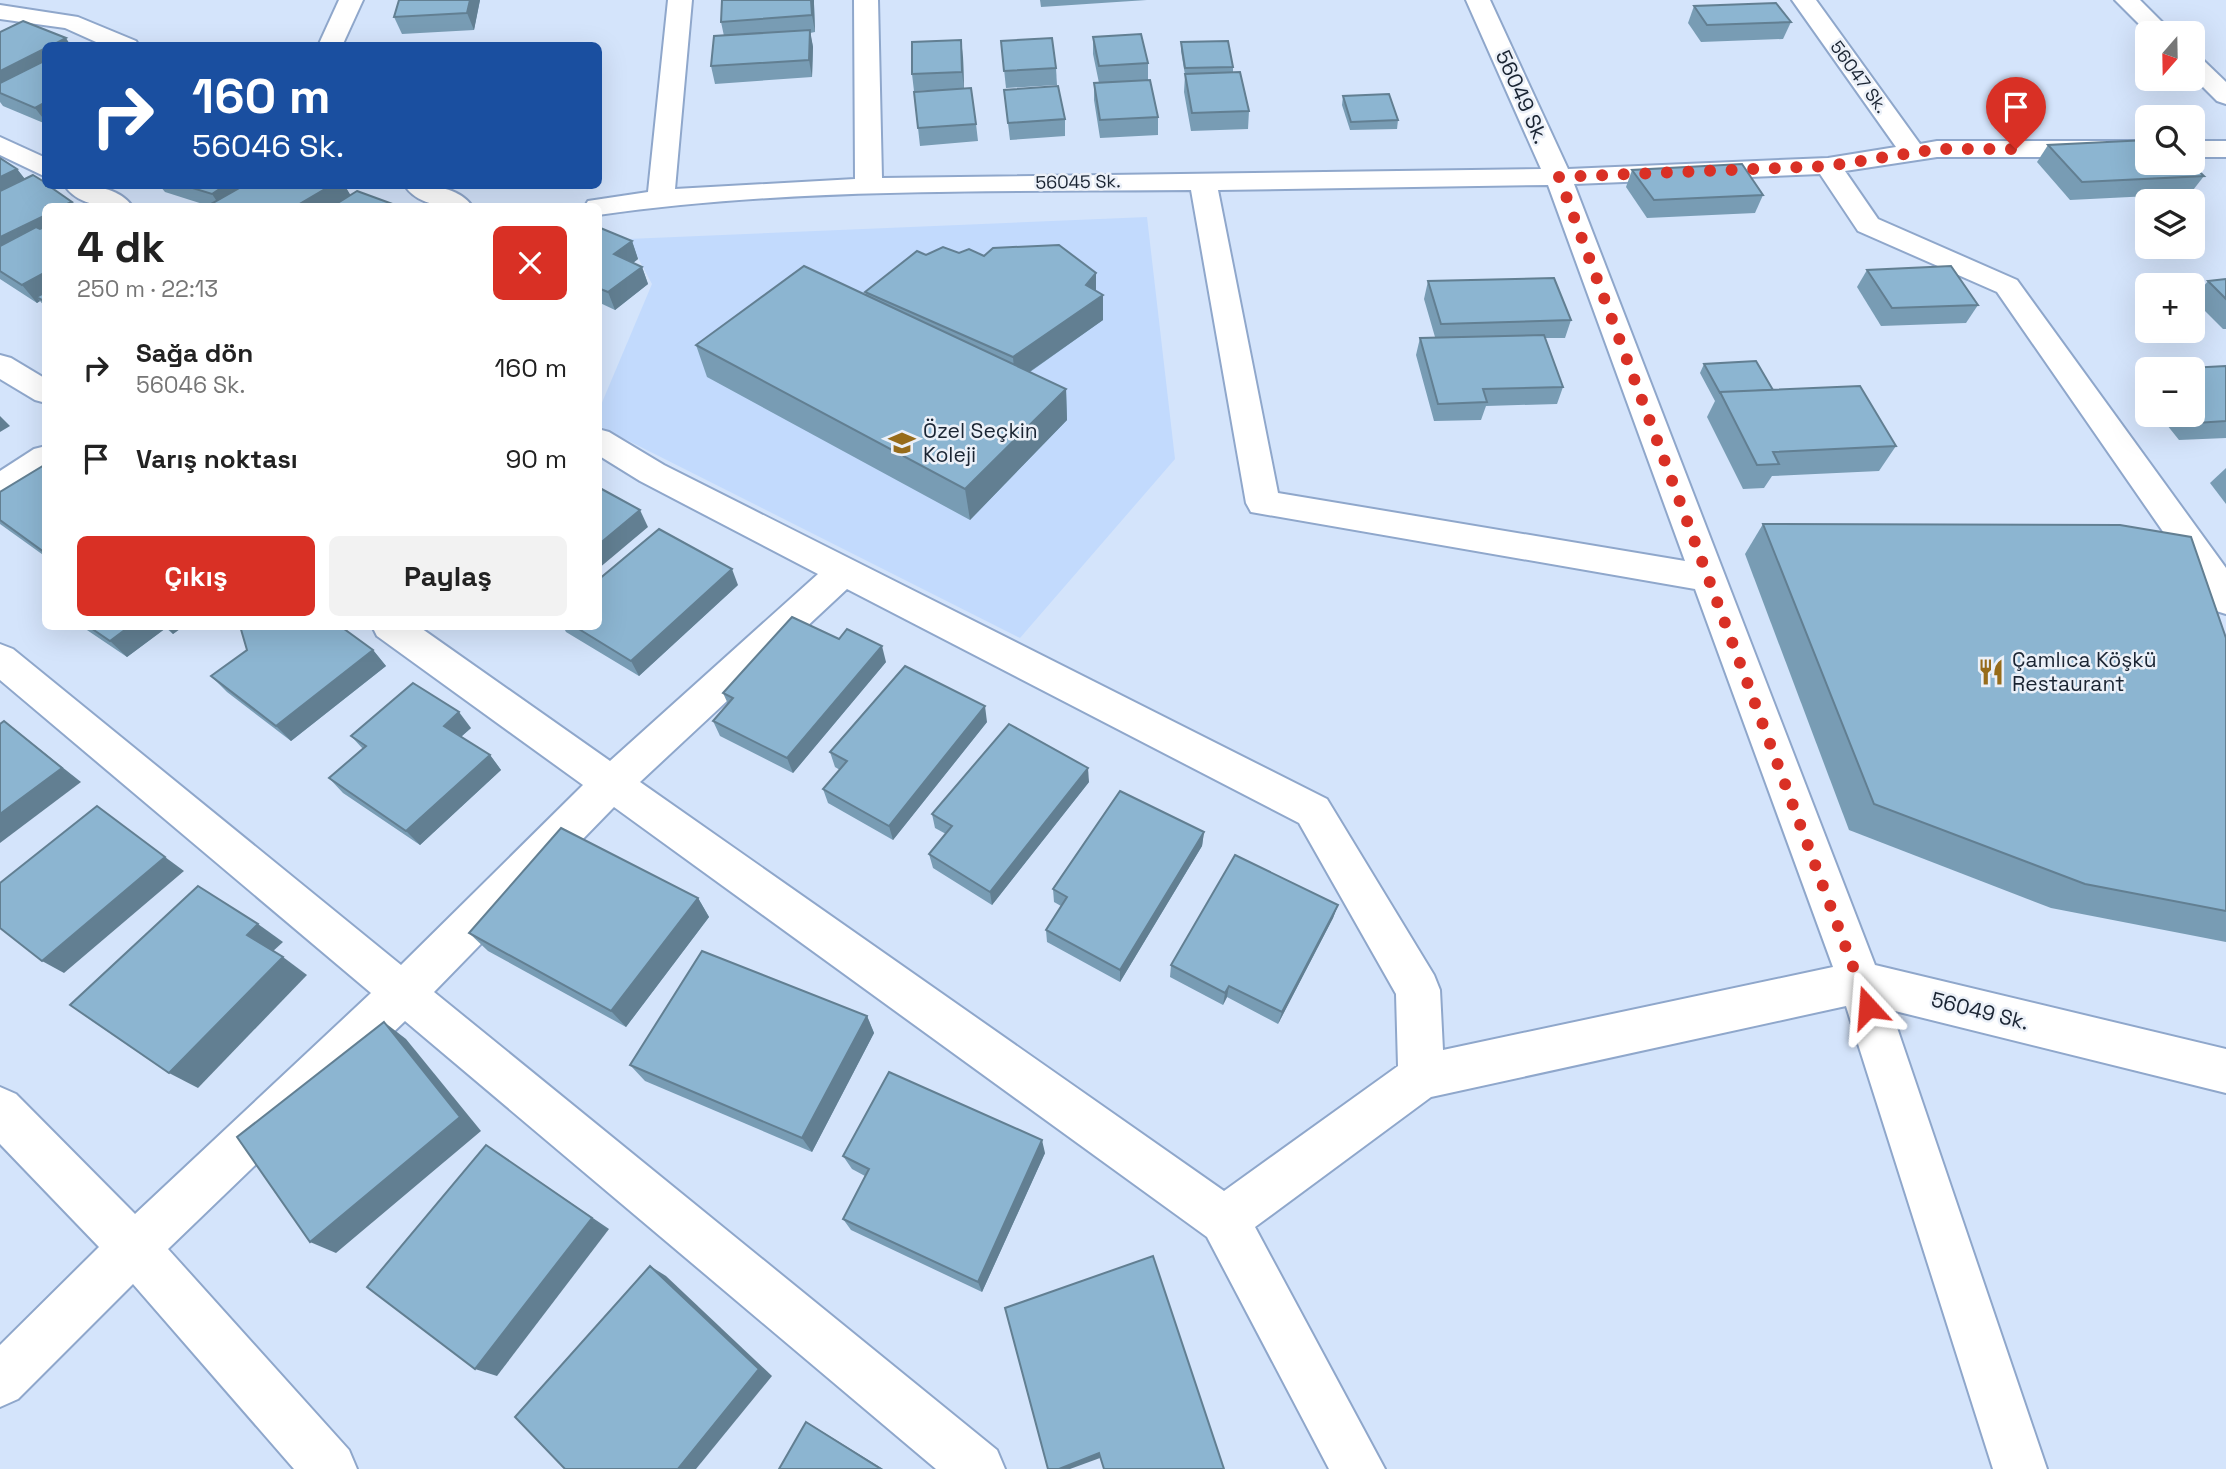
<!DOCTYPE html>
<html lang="tr">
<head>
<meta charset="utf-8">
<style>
  body { margin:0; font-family:"Space Grotesk",sans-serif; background:#f2f2f2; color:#222; height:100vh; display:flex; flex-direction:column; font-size:26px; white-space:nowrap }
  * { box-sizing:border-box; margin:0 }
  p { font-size:23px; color:#767676 }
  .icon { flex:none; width:38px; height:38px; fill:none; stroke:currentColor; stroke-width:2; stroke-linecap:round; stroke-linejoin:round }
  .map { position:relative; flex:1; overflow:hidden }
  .drawer { position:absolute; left:42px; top:203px; width:560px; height:427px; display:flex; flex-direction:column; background:#fff; border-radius:10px; box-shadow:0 7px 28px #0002 }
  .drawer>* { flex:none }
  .hud { position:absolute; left:42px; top:42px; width:560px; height:147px; border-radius:10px; box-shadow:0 7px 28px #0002; background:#1a4fa0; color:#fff; overflow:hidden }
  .needle { width:46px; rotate:200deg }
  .buttons { position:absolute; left:2135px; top:21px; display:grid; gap:14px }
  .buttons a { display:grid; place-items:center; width:70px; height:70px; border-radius:10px; background:#fff; box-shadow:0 7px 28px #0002; font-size:35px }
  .pin { position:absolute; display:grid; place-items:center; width:60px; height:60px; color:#fff; margin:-72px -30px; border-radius:50% 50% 50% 0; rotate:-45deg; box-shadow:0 0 7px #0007 }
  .pin .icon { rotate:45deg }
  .me { position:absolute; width:77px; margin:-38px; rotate:341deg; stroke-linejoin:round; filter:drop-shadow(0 0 5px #0008) }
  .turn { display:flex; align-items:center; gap:24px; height:147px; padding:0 35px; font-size:32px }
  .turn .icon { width:91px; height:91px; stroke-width:2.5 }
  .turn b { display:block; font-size:49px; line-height:60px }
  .round { display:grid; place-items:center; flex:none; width:74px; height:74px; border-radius:10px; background:#f2f2f2 }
  .headline { display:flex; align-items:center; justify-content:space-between; height:119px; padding:0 35px }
  h1 { font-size:42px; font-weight:600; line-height:52px }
  .action { display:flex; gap:14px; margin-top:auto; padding:14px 35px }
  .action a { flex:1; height:80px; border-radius:10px; background:#d93025; color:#fff; font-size:28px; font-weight:600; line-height:80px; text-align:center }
  .action a+a { background:#f2f2f2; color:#222 }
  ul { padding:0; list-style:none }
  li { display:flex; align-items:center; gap:21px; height:91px; padding:0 35px }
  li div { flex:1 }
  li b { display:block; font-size:26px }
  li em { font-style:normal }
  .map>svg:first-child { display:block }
  .built { fill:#c2dafd }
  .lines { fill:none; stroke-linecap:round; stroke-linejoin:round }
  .minor-casing { stroke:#8fa7cb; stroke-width:4 }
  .minor { fill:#fff; fill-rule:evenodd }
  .wall { fill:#789cb4 }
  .shaded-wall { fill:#627f92 }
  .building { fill:#8cb5d1; stroke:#627f92; stroke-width:2 }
  .route { stroke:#d93025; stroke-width:12; stroke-dasharray:0 21.6 }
  .labels { text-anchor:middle; stroke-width:5; stroke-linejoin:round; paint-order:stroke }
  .far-street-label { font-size:18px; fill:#1a2432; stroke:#ebf0f8 }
  .street-label { font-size:21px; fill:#1a2432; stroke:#ebf0f8 }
  .poi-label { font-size:21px; fill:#1a2432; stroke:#ebf0f8; text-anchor:start }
</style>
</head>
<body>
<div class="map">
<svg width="2226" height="1469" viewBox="0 0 2226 1469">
  <rect width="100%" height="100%" fill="#d4e4fb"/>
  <polygon class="built" points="1147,217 1175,459 1020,638 599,426 598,412 652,284 628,239"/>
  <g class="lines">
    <g class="minor-casing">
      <g id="minor">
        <polygon points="339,0 363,0 342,46 318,46"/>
        <path d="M668 0H692L675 189 855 179 854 0H878L882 178 1541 169 1466 0H1490L1568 169 1828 158 1896 147 1792 0H1816L1920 144 1937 141H2147V157H1937L1845 171 1878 219 2017 280 2226 568V614L2213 610 2207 595 1997 292 1858 231 1820 174 1574 184 1875 965 2226 1049V1093L1891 1010 2047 1469H1993L1846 1006 1431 1097 1255 1227 1385 1469H1329L1207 1237 614 807 434 992 997 1450 1005 1469H936L405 1021 168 1249 349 1450 357 1469H294L133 1284 18 1399 0 1407V1345L99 1247 0 1144V1087L16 1094 135 1214 371 993 0 680V644L13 649 401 965 583 785 377 636 372 626H418L610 761 818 574 640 481 598 455V429L609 432 664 465 1327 799 1434 975 1440 990 1443 1050 1833 967 1695 589 1251 512 1246 503 1191 190C994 192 794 187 598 215V206H585L588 201 648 192ZM1548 185 1685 561 1278 493 1218 190ZM847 589 1299 823 1396 994 1398 1066 1224 1191 640 782Z"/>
        <polygon points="2115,0 2140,0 2173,33 2148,33"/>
        <polygon points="0,5 78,17 136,41 139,46 105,46 65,28 0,19"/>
        <polygon points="2193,57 2202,59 2226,82 2226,104 2217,101 2193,77"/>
        <polygon points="0,137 46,158 46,177 0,155"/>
        <rect x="2193" y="141" width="33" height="16"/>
        <path d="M65 186C87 184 118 186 132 206 110 208 79 207 65 186Z"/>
        <path d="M405 186C427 184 458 186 472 206 450 208 419 207 405 186Z"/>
        <polygon points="0,355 11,358 46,379 46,403 35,400 0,379"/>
        <polygon points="46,446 46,473 12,495 0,499 0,471 34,449"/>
      </g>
    </g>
    <use href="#minor" class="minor"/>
  </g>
  <g class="wall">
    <polygon points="480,0 474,30 402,34 394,17"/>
    <polygon points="1040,0 1147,0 1041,7"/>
    <polygon points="814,4 815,32 810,33 813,47 812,77 715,84 711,66 724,36 721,22"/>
    <polygon points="1694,6 1791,22 1783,39 1701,42 1688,23"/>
    <polygon points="0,32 46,46 46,124 3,106 0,102"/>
    <polygon points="1093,37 1148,63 1148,80 1158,117 1158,135 1100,138 1094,100 1094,83 1099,83 1093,54"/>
    <polygon points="1001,41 1056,68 1057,85 1006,88"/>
    <polygon points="1181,42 1233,67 1233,72 1249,111 1248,129 1191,131 1184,92 1185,75 1181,51"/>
    <polygon points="963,57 964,88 976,124 978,141 920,146 918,128 943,90 914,91 912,74"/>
    <polygon points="1004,90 1065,119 1065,136 1010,140"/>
    <polygon points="1343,96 1398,120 1397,129 1350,130 1342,105"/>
    <polygon points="2048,145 2204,176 2190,194 2070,200 2037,162"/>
    <polygon points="0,158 17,169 46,206 46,308 40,301 37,303 0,279"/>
    <polygon points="1632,170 1763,195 1755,213 1647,218 1626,187"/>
    <polygon points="160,186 345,186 350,195 398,206 209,206 165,192"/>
    <polygon points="598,227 632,241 638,259 633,263 642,267 648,284 615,310 598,302"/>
    <polygon points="959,253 1096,273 1096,291 1103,320 1030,372 1066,389 1067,420 970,520 707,377 696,345 866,295 865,292 926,255"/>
    <polygon points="1867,270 1978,305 1966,323 1881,326 1857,287"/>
    <polygon points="2226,279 2226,329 2223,329 2193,299 2208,281"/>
    <polygon points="1428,281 1571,320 1565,338 1545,338 1563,387 1557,404 1486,406 1481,420 1434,421 1416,355 1420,338 1435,337 1424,299"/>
    <polygon points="1704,364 1773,390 1896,446 1879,471 1772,476 1764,488 1743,489 1707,417 1715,401 1700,373"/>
    <polygon points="2226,366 2226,438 2179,440 2159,415 2193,415"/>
    <polygon points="2147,376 2147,400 2137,388"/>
    <polygon points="46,464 46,557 0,524 0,492"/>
    <polygon points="2226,468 2226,504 2210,483"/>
    <polygon points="1763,524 2226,638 2226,942 2051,908 1849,830 1745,554"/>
    <polygon points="738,585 639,676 566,632 563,626 598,626"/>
    <polygon points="81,626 184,626 173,634 166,628 127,657"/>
    <polygon points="373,650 386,666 291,741 227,692 211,676"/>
    <polygon points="886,662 793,773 720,736 713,721 728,704 723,693"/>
    <polygon points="987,722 893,840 828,803 823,789 840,770 835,767 830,752"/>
    <polygon points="471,728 461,737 490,755 501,770 420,845 343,793 329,778 363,749 351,736"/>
    <polygon points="1089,782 992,905 933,868 929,854 946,834 935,828 932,814"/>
    <polygon points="1204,832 1202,846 1120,982 1047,942 1046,930 1061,906 1054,902 1053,889"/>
    <polygon points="698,898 709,917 626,1027 488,951 469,933"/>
    <polygon points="1338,905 1333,918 1278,1024 1227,997 1223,1005 1170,977 1171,965"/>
    <polygon points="867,1016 874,1033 812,1152 645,1081 630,1065"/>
    <polygon points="1045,1153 982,1292 851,1230 843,1219 865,1176 852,1169 843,1156"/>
  </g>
  <g class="shaded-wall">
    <polygon points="470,0 480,0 474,30 467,13"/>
    <polygon points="811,0 814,0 814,4 815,32 812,15"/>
    <polygon points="810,30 813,47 812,77 809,60"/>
    <polygon points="66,38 71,46 51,46"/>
    <polygon points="961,40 963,57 964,89 962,72"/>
    <polygon points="46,48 46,72 0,93 0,71"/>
    <polygon points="46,102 46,122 35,108"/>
    <polygon points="17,169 31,187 0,201 0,177"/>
    <polygon points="224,186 260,186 220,206 212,194"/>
    <polygon points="330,186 345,186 351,196 334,206 296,206"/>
    <polygon points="72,202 76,206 62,206"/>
    <polygon points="46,215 46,239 0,261 0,237"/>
    <polygon points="632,241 638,259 621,272 614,254"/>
    <polygon points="642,267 648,284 615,310 608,292"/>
    <polygon points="46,272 46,298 36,297 40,301 37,303 22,285"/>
    <polygon points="1096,273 1096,298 1103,295 1103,320 1015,382 1013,357 1086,285"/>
    <polygon points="1066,389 1067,420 970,520 965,489"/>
    <polygon points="0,416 10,426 0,432"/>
    <polygon points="640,510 648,527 598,569 598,545"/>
    <polygon points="732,569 738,585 639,676 631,661"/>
    <polygon points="130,626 164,626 166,628 127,657 110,641"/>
    <polygon points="166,626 184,626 173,634"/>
    <polygon points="882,646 886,662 793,773 787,758"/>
    <polygon points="373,650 386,666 291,741 276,726"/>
    <polygon points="985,706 987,722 893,840 889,826"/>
    <polygon points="459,712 471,728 456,741 444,726"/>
    <polygon points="4,721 81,782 0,843 0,814"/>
    <polygon points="490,755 501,770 420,845 406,831"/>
    <polygon points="1088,768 1089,782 992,905 990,892"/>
    <polygon points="1204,832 1202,846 1120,982 1120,970"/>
    <polygon points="165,857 184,871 64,973 42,961"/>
    <polygon points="698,898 709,917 626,1027 611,1011"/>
    <polygon points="1338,905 1333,918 1278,1024 1282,1012"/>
    <polygon points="258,924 283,942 271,953 247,935"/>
    <polygon points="283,957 307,975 198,1088 169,1073"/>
    <polygon points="1229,986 1227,997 1223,1005 1225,993"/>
    <polygon points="867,1016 874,1033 812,1152 802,1138"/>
    <polygon points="384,1022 406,1039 481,1131 336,1253 310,1242"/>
    <polygon points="1042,1140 1045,1153 982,1292 978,1282"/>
    <polygon points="486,1145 609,1229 497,1376 475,1369"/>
    <polygon points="650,1266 666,1276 772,1376 696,1469 678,1469"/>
    <polygon points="806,1422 813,1426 883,1469 881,1469"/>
    <polygon points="1099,1453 1100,1458 1070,1469 1059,1469"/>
  </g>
  <g class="building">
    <polygon points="399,0 470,0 467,13 394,17"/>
    <polygon points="722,0 811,0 812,15 721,22"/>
    <polygon points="1776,3 1791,22 1707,25 1694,6"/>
    <polygon points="23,21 66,38 51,46 46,46 46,48 0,71 0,32"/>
    <polygon points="810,30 809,60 711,66 714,36"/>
    <polygon points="1141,34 1148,63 1099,66 1093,37"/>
    <polygon points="1052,38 1056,68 1004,71 1001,41"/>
    <polygon points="961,40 962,72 912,74 912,42"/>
    <polygon points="1228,41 1233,67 1185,68 1181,42"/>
    <polygon points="46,60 46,102 35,108 0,93 0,83"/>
    <polygon points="1240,72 1249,111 1192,113 1185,74"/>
    <polygon points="1150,80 1158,117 1100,120 1094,83"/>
    <polygon points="1058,86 1065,119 1008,123 1004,90"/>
    <polygon points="971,88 976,124 918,128 914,92"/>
    <polygon points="1389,94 1398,120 1351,122 1343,96"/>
    <polygon points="2147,140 2147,163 2190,163 2204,176 2082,182 2048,145"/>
    <polygon points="0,158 17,169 0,177"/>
    <polygon points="1742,164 1763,195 1654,200 1632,170"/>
    <polygon points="33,175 46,183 46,186 49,186 72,202 62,206 46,206 46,215 0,237 0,191"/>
    <polygon points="186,186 224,186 212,194"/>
    <polygon points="243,186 330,186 296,206 220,206 213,203"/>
    <polygon points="357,191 398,206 333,206"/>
    <polygon points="46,226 46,272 22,285 0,271 0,246 36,227 40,229"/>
    <polygon points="598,227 632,241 614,254 642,267 608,292 598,288"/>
    <polygon points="1059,245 1096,273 1086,285 1103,295 1013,357 865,292 917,251 926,255 943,247 959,253 969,249 984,256 993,248"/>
    <polygon points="804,266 1066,389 965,489 696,345"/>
    <polygon points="1951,266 1978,305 1892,308 1867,270"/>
    <polygon points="1554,278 1571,320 1441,324 1428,281"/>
    <polygon points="2226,279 2226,299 2208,281"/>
    <polygon points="46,292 46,302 36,297"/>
    <polygon points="1544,335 1563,387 1483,389 1487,402 1438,404 1420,338"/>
    <polygon points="1756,361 1773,390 1720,393 1704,364"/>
    <polygon points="2226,366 2226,421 2196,423 2189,415 2193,415 2193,369 2170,369"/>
    <polygon points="1860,386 1896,446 1773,452 1779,464 1757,465 1720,392"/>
    <polygon points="46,464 46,551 44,552 0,520 0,492"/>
    <polygon points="598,487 640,510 598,545"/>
    <polygon points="1763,524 2120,525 2191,537 2226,638 2226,911 2085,884 1874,804"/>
    <polygon points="659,529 732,569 631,661 574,626 598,626 598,580"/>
    <polygon points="792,617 839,639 847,629 882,646 787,758 713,721 733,698 723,693"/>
    <polygon points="88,626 130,626 110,641"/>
    <polygon points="240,626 340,626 373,650 276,726 211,676 247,650"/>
    <polygon points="905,666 985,706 889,826 823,789 847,761 830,752"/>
    <polygon points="413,683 459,712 444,726 490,755 406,831 329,778 366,746 351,736"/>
    <polygon points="4,721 62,768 0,814 0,724"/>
    <polygon points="1009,724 1088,768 990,892 929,854 952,826 932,814"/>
    <polygon points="1120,791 1204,832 1120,970 1046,930 1067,897 1053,889"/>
    <polygon points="97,806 165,857 42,961 0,928 0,883"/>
    <polygon points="561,828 698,898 611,1011 469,933"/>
    <polygon points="1235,855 1338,905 1282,1012 1229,986 1225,993 1171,965"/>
    <polygon points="198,886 258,924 247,935 283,957 169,1073 70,1005"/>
    <polygon points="702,951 867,1016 802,1138 630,1065"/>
    <polygon points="384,1022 460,1117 310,1242 237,1137"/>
    <polygon points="889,1072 1042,1140 978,1282 843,1219 869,1169 843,1156"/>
    <polygon points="486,1145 592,1218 475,1369 367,1287"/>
    <polygon points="1153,1256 1224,1469 1104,1469 1099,1453 1059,1469 1048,1469 1005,1308"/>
    <polygon points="650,1266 759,1369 678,1469 565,1469 515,1417"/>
    <polygon points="806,1422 881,1469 779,1469"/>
  </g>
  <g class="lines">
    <polyline class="route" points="1868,1007 1559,177 1828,166 1937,149 2016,149"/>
  </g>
  <defs>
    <g id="school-bare" transform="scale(2.1)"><path d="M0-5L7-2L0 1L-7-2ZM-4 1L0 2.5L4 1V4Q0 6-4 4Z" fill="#976c1a" stroke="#ebf0f8" stroke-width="2.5" paint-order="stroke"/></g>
    <g id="restaurant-bare" transform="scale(2.1)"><path d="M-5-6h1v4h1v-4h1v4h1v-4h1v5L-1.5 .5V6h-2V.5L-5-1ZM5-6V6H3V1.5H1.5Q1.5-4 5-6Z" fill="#976c1a" stroke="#ebf0f8" stroke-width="2.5" paint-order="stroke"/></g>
  </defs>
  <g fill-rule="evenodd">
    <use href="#school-bare" x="902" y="443"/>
    <use href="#restaurant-bare" x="1991" y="672"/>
  </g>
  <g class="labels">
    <g class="far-street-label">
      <text transform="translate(1859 77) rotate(54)" y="6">56047 Sk.</text>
      <text transform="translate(1078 182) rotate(-1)" y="6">56045 Sk.</text>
    </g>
    <g class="street-label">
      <text transform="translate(1522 97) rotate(66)" y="7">56049 Sk.</text>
      <text transform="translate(1980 1011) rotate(14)" y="7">56049 Sk.</text>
    </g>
    <g class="poi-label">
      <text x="923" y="438">Özel Seçkin<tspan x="923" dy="24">Koleji</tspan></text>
      <text x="2012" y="667">Çamlıca Köşkü<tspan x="2012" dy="24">Restaurant</tspan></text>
    </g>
  </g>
</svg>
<div class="buttons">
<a><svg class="needle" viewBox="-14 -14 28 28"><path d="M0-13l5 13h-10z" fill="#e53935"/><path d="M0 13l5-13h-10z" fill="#767676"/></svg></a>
<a><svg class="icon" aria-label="search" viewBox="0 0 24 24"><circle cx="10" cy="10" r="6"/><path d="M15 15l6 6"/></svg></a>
<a><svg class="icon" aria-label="layers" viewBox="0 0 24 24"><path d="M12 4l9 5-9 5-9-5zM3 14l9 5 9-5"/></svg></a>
<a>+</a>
<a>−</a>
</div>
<div class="pin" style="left:2016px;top:149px;background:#d93025"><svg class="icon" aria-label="arrive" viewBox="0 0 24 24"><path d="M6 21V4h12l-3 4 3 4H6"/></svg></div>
<svg class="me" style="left:1868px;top:1007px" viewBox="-20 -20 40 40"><path d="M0-17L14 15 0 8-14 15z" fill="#d93025" stroke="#fff" stroke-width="4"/></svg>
<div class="hud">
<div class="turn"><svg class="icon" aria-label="right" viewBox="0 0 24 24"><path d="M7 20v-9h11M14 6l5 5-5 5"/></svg><div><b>160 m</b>56046 Sk.</div></div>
</div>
<section class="drawer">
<div class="headline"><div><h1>4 dk</h1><p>250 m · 22:13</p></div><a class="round" style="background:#d93025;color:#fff"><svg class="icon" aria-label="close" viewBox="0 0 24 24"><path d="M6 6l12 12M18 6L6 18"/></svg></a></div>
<ul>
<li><svg class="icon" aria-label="right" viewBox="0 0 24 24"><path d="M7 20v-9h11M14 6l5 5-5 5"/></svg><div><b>Sağa dön</b><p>56046 Sk.</p></div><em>160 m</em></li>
<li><svg class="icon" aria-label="arrive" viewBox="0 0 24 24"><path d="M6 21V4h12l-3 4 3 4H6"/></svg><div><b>Varış noktası</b></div><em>90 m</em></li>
</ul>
<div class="action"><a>Çıkış</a><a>Paylaş</a></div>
</section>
</div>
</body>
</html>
